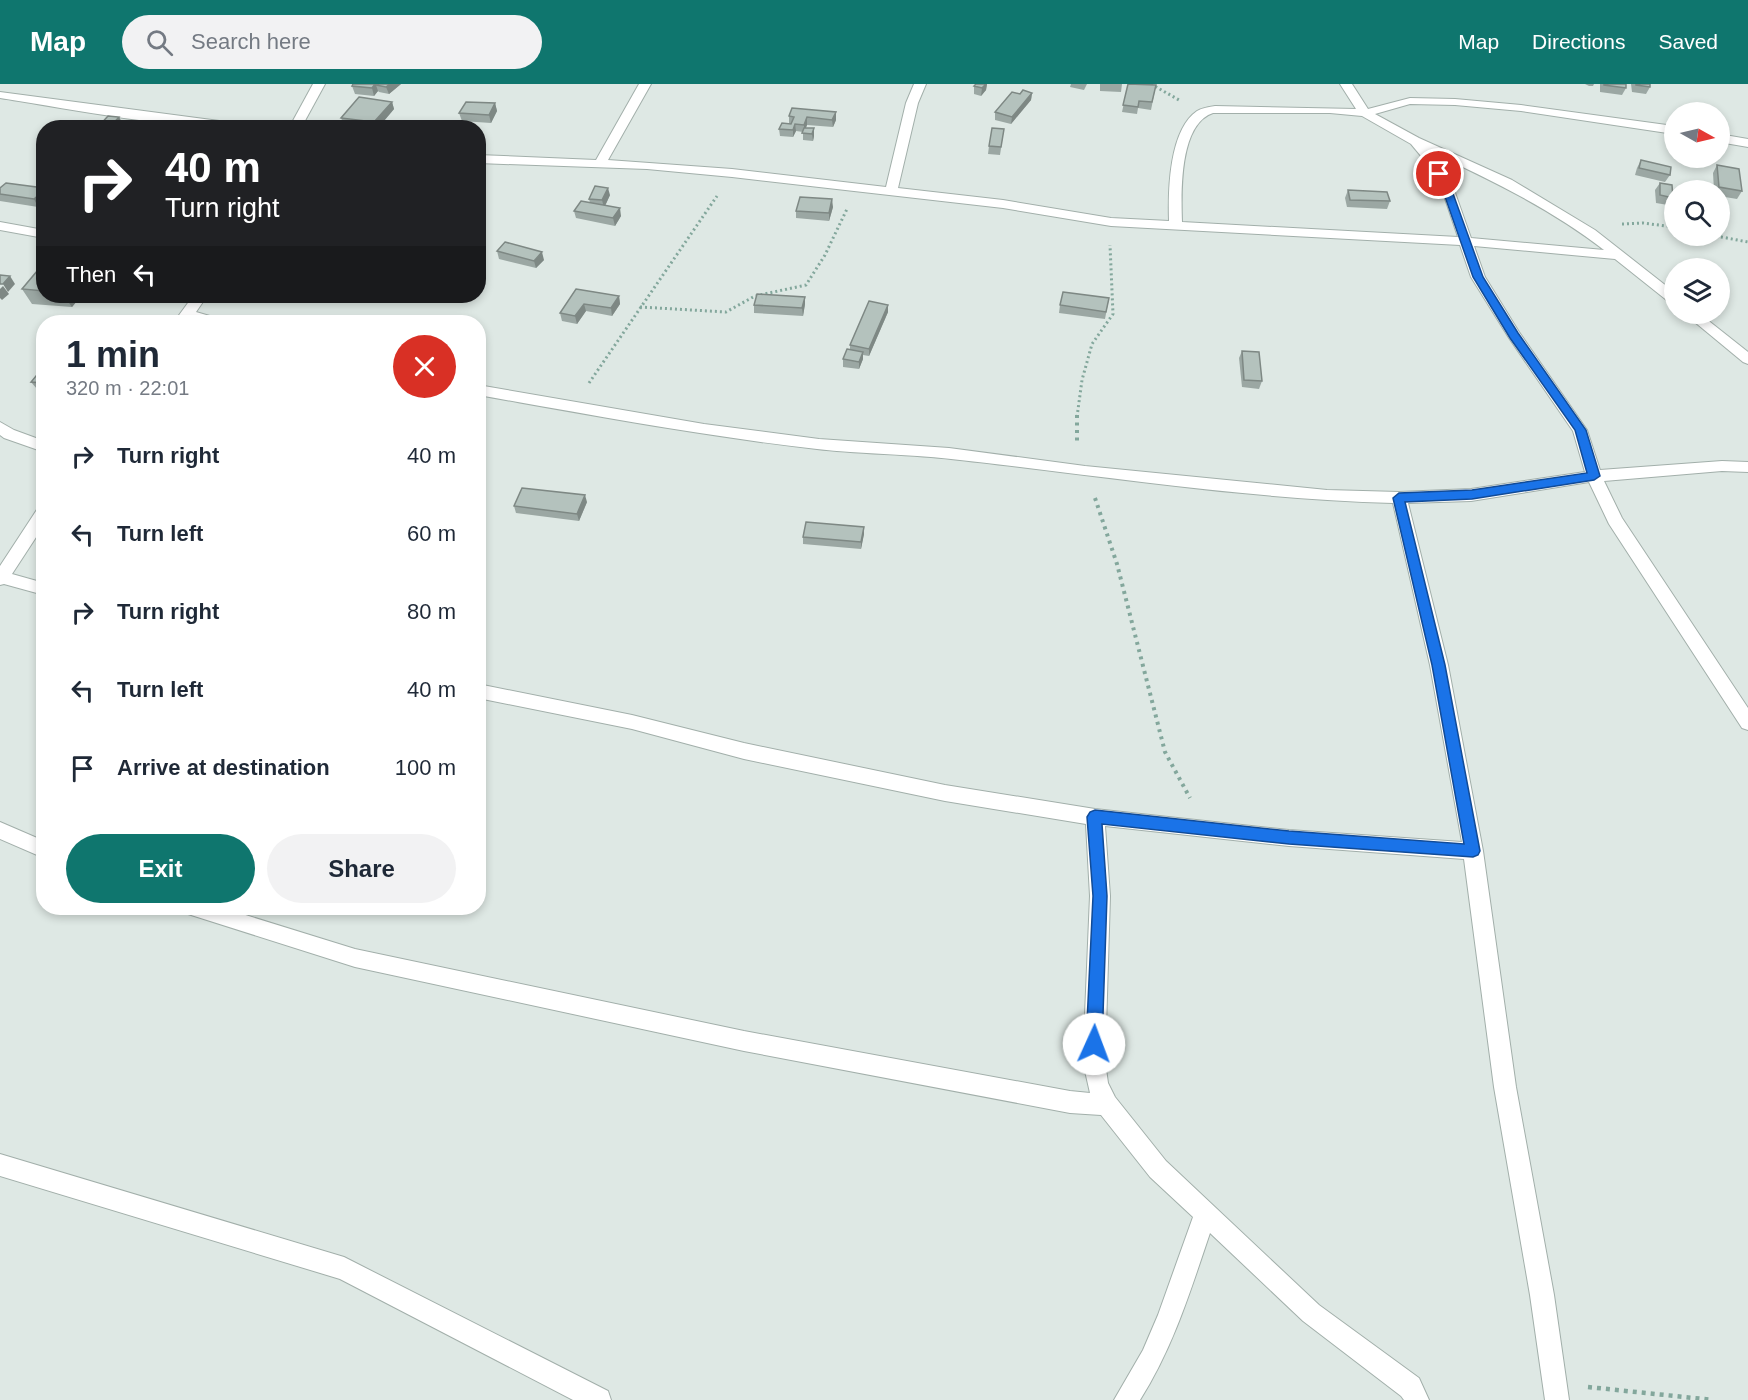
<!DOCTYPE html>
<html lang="en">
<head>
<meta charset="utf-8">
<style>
  body { margin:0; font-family:Arial,sans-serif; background:#f2f2f3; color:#1f2937; height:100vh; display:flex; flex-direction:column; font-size:22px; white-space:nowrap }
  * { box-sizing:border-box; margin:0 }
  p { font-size:20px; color:#747a83 }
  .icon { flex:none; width:33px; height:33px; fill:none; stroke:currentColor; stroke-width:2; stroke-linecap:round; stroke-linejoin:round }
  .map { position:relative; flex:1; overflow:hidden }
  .panel { position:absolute; left:36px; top:231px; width:450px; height:600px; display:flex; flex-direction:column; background:#fff; border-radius:24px; box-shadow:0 3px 9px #0003 }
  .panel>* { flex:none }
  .hud { position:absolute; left:36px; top:36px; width:450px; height:183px; border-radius:24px; box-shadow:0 3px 9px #0003; background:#202124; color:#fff; overflow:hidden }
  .needle { width:39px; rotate:98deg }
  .controls { position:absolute; left:1664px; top:18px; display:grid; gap:12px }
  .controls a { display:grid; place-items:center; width:66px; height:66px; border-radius:50%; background:#fff; box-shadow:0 3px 9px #0003; font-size:30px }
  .pin { position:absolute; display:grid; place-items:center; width:51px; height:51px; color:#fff; margin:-26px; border:3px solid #fff; border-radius:50%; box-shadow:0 2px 6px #0007 }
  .me { position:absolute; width:66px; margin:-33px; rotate:2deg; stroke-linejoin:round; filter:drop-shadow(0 0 4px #0008) }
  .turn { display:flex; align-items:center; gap:21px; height:126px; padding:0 30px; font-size:27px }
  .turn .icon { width:78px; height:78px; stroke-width:2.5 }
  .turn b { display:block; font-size:42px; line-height:51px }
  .then { display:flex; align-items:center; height:57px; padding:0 30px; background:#0003; gap:12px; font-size:22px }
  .round { display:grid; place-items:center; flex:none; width:63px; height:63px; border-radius:32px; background:#f2f2f3 }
  .head { display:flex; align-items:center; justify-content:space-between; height:102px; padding:0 30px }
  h1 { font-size:36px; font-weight:700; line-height:45px }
  .button { display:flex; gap:12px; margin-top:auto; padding:12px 30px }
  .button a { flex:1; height:69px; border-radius:36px; background:#0f766e; color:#fff; font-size:24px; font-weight:700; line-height:69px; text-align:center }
  .button a+a { background:#f2f2f3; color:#1f2937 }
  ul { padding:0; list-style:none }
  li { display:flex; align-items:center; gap:18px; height:78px; padding:0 30px }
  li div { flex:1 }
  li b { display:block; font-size:22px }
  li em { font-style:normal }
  header { display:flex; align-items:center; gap:36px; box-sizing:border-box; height:84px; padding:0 30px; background:#0f766e; color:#fff }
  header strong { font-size:28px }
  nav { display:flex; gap:33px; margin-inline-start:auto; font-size:21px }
  .search { width:420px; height:54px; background:#f2f2f3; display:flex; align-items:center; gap:15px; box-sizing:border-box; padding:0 21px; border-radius:33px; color:#747a83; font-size:22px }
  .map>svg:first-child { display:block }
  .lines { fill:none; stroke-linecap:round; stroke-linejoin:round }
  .street-casing { stroke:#a2afaa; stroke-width:2 }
  .path-far2 { stroke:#83a79c; stroke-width:3; stroke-dasharray:2 3; stroke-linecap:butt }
  .path-far1 { stroke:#83a79c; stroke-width:4; stroke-dasharray:3 4.5; stroke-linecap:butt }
  .path { stroke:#83a79c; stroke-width:4.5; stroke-dasharray:4 5; stroke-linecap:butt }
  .street { fill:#fff; fill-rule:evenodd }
  .wall { fill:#9ba7a3 }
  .shaded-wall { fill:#7e8884 }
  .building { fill:#b4c2bd; stroke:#7e8884; stroke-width:1.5 }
  .route { fill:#1a73e8; stroke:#114b97; stroke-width:1.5 }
</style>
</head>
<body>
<header>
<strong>Map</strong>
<div class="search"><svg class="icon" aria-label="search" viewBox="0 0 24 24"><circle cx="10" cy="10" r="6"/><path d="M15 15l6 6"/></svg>Search here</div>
<nav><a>Map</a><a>Directions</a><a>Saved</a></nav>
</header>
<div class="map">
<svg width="1748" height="1316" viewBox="0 0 1748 1316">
  <rect width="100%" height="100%" fill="#dee8e4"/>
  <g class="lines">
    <g class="street-casing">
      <g id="street">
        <polygon points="313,0 325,0 301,44 289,44"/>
        <path d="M639 0H651L608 76 732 85 886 103 906 19 914 0H926L918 19 898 104 1003 116 1111 134 1169 137C1168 107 1169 46 1197 27 1202 24 1209 23 1215 22L1356 25 1340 0H1352L1368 25 1410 14 1455 15 1521 21 1674 42V50L1521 27 1455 21 1410 20 1375 30 1419 54 1512 96 1595 146 1674 208V219L1669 218 1615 175 1474 162 1485 193 1519 248 1587 346 1600 386 1722 377 1748 378V388L1722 387 1604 397 1622 434 1748 624V646L1742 644 1609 440 1589 398 1471 417 1408 419 1448 581 1483 767 1516 1003 1554 1211 1569 1316H1545L1530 1211 1494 1003 1464 775 1289 762 1105 742 1110 812 1105 978 1108 999 1115 1013 1166 1077 1319 1221 1419 1294 1429 1316H1404L1401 1312 1303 1237 1210 1149C1190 1208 1173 1264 1140 1316H1114L1143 1266 1158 1231 1193 1133 1150 1093 1101 1031 1070 1029 744 967 355 883 188 830 185 824H223L355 865 744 947 1070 1007 1090 1009 1083 978 1090 812 1086 740 945 717 744 675 632 645 478 614V600L632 631 744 659 945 701 1095 725 1289 746 1462 758 1430 581 1393 419C1244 415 1098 391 951 375 906 370 861 370 817 365 703 352 591 331 478 311V301L704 340 819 355 949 364 1085 382 1327 406 1399 408 1471 405 1585 388 1573 347 1509 254 1471 193 1460 161 1111 142 1003 124 732 93 647 85 478 79V71L596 76ZM1213 29H1330L1362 32 1411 60 1426 78 1441 103 1458 153 1182 138C1181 109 1179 40 1213 29ZM1431 68C1491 96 1551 125 1604 166L1471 154 1453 103Z"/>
        <path d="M0 8 242 40 248 44C165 44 82 27 0 14Z"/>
        <polygon points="1719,50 1748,55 1748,63 1719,58"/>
        <polygon points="0,138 44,146 44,154 0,146"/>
        <polygon points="193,212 207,212 196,228 220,235 222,238 201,238 190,235 188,238 174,238"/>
        <polygon points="1685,230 1700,230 1748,268 1748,280 1743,278"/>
        <polygon points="0,338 14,346 44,357 44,368 4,354 0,351"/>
        <polygon points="44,422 44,441 12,490 44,499 44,511 4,500 0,501 0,482 38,424"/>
        <polygon points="0,738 44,757 44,774 0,755"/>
        <polygon points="0,1070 344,1173 608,1307 611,1316 573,1316 340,1195 0,1092"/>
      </g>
    </g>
    <g class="path-far2">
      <polyline points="1151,0 1179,16"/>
      <polyline points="1622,140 1643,139 1674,143"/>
      <polyline points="1716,152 1748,158"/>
      <polyline points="640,223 726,228 755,212 806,201 825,171 847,125"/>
      <polyline points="589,299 717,112"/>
      <polyline points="1077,333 1082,296 1092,260 1113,230 1110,161"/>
    </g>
    <g class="path-far1">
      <polyline points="1077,331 1077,361"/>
      <polyline points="1095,414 1117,480 1165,668 1190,714"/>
    </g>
    <polyline class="path" points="1588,1303 1713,1316"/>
    <use href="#street" class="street"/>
  </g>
  <g class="wall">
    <polygon points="353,0 401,0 389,10 379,8 378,7 374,12 355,10 352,2"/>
    <polygon points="976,0 987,0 986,6 981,12 974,10 974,2"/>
    <polygon points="1071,0 1087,0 1084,6 1070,3"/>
    <polygon points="1100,0 1122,0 1121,8 1100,7"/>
    <polygon points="1128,0 1156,1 1151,26 1138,24 1137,30 1122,28"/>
    <polygon points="1585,0 1594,0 1593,2 1589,2"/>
    <polygon points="1600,0 1626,0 1626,4 1622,11 1600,8"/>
    <polygon points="1631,0 1650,0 1650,3 1646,10 1632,8"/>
    <polygon points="1032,9 1031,16 1011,40 995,36 995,28"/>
    <polygon points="392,18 394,25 378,44 359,44 344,41 341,34"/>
    <polygon points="495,19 497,27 491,39 462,37 459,29"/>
    <polygon points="789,32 836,36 833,43 807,41 806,44 814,44 814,52 813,57 803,56 803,48 796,47 793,53 780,52 779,45 789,39"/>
    <polygon points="1004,45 1000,71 988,70 989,62"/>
    <polygon points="1641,76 1670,91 1665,98 1635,91 1637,84"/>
    <polygon points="1717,81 1742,107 1737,115 1719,112 1719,106 1714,106 1713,89"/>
    <polygon points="1660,99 1673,114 1668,121 1656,119 1655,106"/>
    <polygon points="0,104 44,104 38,123 0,117"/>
    <polygon points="1348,106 1390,117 1387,125 1347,123 1345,114"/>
    <polygon points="610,111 605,122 621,132 615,142 576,134 574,127 590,119 589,115"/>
    <polygon points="833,123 829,137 796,134 796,127"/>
    <polygon points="497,167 544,176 536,184 499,175"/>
    <polygon points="44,180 44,212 81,212 72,223 32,220 22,205"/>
    <polygon points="576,205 619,212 620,220 612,232 586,227 577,240 562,237 560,229"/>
    <polygon points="805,213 805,220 803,232 754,229 754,221"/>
    <polygon points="1109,214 1105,235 1059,229 1060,221"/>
    <polygon points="888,221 888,228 869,272 863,271 863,275 859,285 843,283 843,275 850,265 850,261"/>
    <polygon points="1242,267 1262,297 1259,305 1242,303 1239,274"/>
    <polygon points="44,286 44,306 37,305 31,298"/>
    <polygon points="587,418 579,437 516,429 514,422"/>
    <polygon points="864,443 864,450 861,465 803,460 803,453"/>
  </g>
  <g class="shaded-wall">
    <polygon points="375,0 377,0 376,1 378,7 374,12 372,4"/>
    <polygon points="390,0 401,0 389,10 386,3"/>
    <polygon points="986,0 987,0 986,6 981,12 982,4"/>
    <polygon points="1032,9 1031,16 1011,40 1012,33"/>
    <polygon points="392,18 394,25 378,44 376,44 374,38"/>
    <polygon points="495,19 497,27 491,39 489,31"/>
    <polygon points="836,28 836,36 833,43 832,36"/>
    <polygon points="119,33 123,40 120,44 109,44"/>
    <polygon points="807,33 807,41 804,48 804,41"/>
    <polygon points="795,40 796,47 793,53 793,46"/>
    <polygon points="814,44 814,52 813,57 812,50"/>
    <polygon points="608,104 610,111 604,124 602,116"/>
    <polygon points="44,106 44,118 38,123 34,115"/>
    <polygon points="832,115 833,123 829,137 829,129"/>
    <polygon points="620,124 621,132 615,142 613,134"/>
    <polygon points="542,168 544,176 536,184 534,177"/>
    <polygon points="10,192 15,200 8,208 3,200"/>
    <polygon points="3,202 9,210 2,216 0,214 0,205"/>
    <polygon points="64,212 81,212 72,223"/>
    <polygon points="619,212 620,220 612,232 611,224"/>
    <polygon points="805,213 805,220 803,232 802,224"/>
    <polygon points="584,220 586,227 577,240 575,232"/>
    <polygon points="888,221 888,228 869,272 869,265"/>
    <polygon points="863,268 863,275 859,285 859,278"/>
    <polygon points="585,411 587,418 579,437 577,430"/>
    <polygon points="864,443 864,450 861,465 861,458"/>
  </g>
  <g class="building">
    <polygon points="353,0 375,0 372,4 352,2"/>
    <polygon points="377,0 390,0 386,3 376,1"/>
    <polygon points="976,0 986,0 982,4 974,2"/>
    <polygon points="1128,0 1156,1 1152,18 1139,17 1138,23 1123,21"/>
    <polygon points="1604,0 1626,0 1626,4 1604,1"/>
    <polygon points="1636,0 1650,0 1650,3 1636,1"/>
    <polygon points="1023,6 1032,9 1012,33 995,28 1012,8 1020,10"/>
    <polygon points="359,13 392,18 374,38 341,34"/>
    <polygon points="466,18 495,19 489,31 459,29"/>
    <polygon points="792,24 836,28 832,36 807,33 804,41 795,40 793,46 779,45 782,39 791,40 794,33 789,32"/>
    <polygon points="108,32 119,33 109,44 97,44"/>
    <polygon points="804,44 814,44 812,50 802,49"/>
    <polygon points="992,44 1004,45 1001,63 989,62"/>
    <polygon points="1641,76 1671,83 1670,91 1639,84"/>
    <polygon points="1717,81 1739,85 1742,107 1719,103"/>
    <polygon points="6,99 44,104 44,106 34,115 0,110 0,104"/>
    <polygon points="1660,99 1672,101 1673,114 1660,111"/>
    <polygon points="595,102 608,104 602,116 589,115"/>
    <polygon points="1348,106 1387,108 1390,117 1350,116"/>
    <polygon points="800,113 832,115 829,129 796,127"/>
    <polygon points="581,117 620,124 613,134 574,127"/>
    <polygon points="505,158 542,168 534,177 497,167"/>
    <polygon points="43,180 44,207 22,205"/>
    <polygon points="0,191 10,192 3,200 0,200"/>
    <polygon points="576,205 619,212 611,224 584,220 575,232 560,229"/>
    <polygon points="1063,208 1109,214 1106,228 1060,221"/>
    <polygon points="757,210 805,213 802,224 754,221"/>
    <polygon points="869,217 888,221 869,265 850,261"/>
    <polygon points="847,265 863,268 859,278 843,275"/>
    <polygon points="1242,267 1259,268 1262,297 1244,296"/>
    <polygon points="41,286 44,286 44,299 31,298"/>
    <polygon points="522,404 585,411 577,430 514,422"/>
    <polygon points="806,438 864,443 861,458 803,453"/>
  </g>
  <polygon class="route" points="1436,88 1442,88 1451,104 1483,193 1518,249 1586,346 1600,392 1594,396 1472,415 1405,418 1445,581 1480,767 1478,771 1473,773 1289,760 1102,740 1107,812 1102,960 1100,965 1094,967 1089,965 1086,960 1093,812 1087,733 1090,728 1095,726 1289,747 1464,760 1432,581 1393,414 1399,409 1472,406 1587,389 1575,346 1510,254 1473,193 1442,104 1434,90"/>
</svg>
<div class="controls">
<a><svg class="needle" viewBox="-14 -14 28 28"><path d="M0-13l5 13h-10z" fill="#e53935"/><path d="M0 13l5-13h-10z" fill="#747a83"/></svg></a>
<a><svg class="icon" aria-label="search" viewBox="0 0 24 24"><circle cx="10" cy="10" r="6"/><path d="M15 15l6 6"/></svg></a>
<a><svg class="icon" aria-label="layers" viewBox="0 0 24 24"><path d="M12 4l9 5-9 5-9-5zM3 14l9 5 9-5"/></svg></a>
</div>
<div class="pin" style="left:1439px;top:90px;background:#d93025"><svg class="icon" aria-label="arrive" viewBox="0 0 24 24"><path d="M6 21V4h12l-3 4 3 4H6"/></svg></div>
<svg class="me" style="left:1094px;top:960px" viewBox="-20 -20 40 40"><circle r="19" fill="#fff"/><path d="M0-13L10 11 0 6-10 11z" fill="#1a73e8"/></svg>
<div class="hud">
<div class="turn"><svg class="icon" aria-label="right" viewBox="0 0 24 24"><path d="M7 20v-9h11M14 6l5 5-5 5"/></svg><div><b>40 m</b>Turn right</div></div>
<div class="then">Then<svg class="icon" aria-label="left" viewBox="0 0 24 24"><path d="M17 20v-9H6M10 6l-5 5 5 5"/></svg></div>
</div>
<section class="panel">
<div class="head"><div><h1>1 min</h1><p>320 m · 22:01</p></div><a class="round" style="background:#d93025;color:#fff"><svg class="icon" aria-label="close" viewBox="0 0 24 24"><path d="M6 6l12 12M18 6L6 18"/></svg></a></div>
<ul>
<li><svg class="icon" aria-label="right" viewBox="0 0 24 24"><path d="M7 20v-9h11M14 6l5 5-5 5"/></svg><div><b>Turn right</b></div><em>40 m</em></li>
<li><svg class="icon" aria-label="left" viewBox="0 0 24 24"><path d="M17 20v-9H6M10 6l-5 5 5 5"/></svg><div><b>Turn left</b></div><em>60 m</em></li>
<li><svg class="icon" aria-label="right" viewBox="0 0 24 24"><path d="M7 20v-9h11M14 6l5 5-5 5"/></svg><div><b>Turn right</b></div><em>80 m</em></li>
<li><svg class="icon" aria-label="left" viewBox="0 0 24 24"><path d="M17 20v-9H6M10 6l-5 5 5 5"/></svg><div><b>Turn left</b></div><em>40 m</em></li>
<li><svg class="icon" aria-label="arrive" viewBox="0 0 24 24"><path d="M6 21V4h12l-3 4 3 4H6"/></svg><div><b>Arrive at destination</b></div><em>100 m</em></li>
</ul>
<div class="button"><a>Exit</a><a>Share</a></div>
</section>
</div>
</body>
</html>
